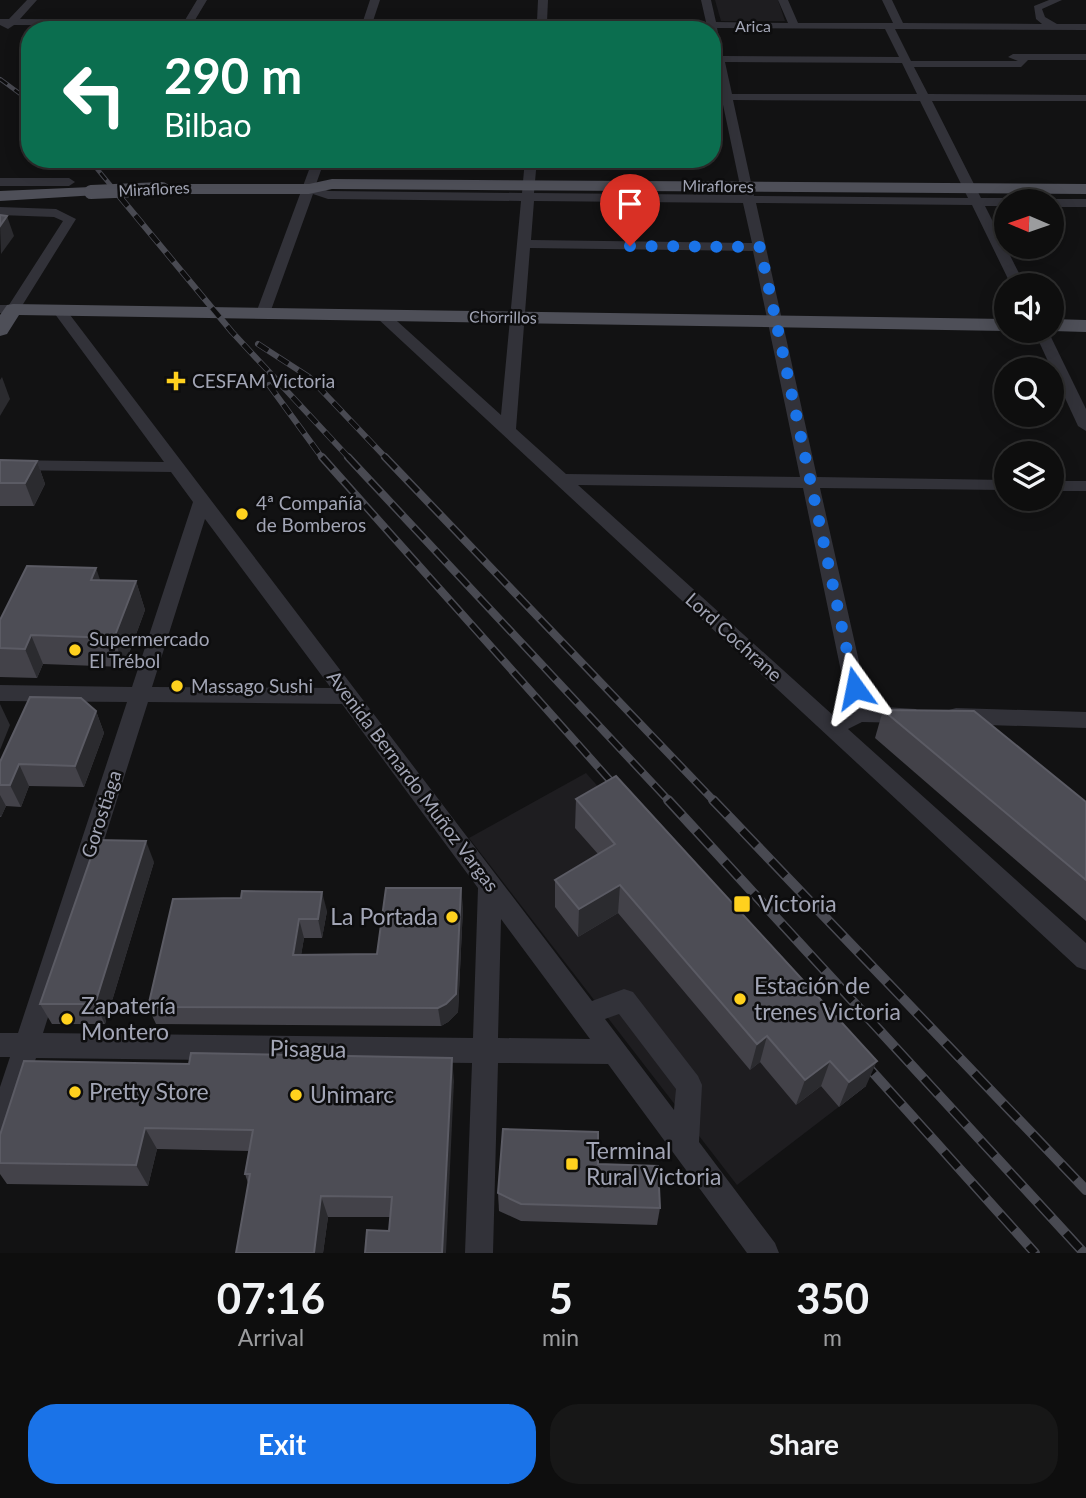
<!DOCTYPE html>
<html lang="en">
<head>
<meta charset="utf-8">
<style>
  body { margin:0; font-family:Lato,sans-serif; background:#171717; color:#f1f3f6; height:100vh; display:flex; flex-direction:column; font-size:26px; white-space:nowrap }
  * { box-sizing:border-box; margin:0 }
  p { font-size:23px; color:#9b9c9e }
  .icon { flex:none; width:38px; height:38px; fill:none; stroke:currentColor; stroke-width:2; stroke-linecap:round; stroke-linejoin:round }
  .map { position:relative; height:1253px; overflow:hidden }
  .side { display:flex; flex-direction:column; background:#0e0e0e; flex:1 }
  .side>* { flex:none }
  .guide { position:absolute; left:21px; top:21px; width:700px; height:147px; border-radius:28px; box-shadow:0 4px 18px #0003,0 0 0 2px #2e2e2e; background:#0b6e4f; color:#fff; overflow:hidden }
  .needle { width:46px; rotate:272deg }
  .tools { position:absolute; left:994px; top:189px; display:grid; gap:14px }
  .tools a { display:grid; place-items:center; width:70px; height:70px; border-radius:50%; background:#0e0e0e; box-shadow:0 4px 18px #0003,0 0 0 2px #2e2e2e; font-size:35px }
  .pin { position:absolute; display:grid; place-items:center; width:60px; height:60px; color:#fff; margin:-72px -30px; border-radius:50% 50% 50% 0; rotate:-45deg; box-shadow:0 0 7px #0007 }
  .pin .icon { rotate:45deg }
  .me { position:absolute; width:77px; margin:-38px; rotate:348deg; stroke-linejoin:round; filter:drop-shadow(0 0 5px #0008) }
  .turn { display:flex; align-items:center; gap:24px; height:147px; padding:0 28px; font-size:32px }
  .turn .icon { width:91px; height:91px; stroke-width:2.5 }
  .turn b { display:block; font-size:49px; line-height:60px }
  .eta { display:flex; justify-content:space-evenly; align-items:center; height:119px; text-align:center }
  .eta b { font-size:42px; font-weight:700; line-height:49px }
  .primary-button { display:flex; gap:14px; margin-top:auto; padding:14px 28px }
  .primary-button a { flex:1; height:80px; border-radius:28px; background:#1a73e8; color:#fff; font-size:28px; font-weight:700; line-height:80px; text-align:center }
  .primary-button a+a { background:#171717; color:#f1f3f6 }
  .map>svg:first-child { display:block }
  .built { fill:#1e1d20 }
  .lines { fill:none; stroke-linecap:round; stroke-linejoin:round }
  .minor { fill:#323239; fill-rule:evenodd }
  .major { fill:#4e4f58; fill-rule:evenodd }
  .rail-far3-casing { stroke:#494a52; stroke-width:4.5 }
  .rail-far2-casing { stroke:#494a52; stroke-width:6 }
  .rail-far1-casing { stroke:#494a52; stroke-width:8 }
  .rail-casing { stroke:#494a52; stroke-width:10 }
  .rail-far3 { stroke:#0d0d0e; stroke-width:2.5; stroke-dasharray:9; stroke-linecap:butt }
  .rail-far2 { stroke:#0d0d0e; stroke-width:4.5; stroke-dasharray:12; stroke-linecap:butt }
  .rail-far1 { stroke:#0d0d0e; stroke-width:5; stroke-dasharray:16; stroke-linecap:butt }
  .rail { stroke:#0d0d0e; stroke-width:7; stroke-dasharray:21; stroke-linecap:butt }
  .major-bridge { stroke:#4e4f58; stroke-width:14 }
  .wall { fill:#434249 }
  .shaded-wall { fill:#2b2b2f }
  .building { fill:#4d4d55; stroke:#5b5b64; stroke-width:2 }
  .route { stroke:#1a73e8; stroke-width:12; stroke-dasharray:0 21.6 }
  .poi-dot { fill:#ffd11e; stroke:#0d0d0e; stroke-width:2.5 }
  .labels { text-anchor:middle; stroke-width:5; stroke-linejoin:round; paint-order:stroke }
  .far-street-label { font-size:16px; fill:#a2a5b5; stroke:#0d0d0e }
  .poi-label { font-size:19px; fill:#a2a5b5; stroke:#0d0d0e; text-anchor:start }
  .street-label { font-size:19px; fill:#a2a5b5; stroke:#0d0d0e }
  .near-poi-label { font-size:23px; fill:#a2a5b5; stroke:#0d0d0e; text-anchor:start }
  .near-street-label { font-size:23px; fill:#a2a5b5; stroke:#0d0d0e }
</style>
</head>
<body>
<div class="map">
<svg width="1086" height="1253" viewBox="0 0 1086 1253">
  <rect width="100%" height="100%" fill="#121213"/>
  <g class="built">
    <polygon points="715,0 778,0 785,21 721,21"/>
    <polygon points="586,773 866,1086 737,1185 469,838"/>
  </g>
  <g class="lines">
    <g class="minor">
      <path d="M27 0H37L20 19 185 20 197 0H207L195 20 363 21 370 0H380L373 21H537L538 0H548L547 22H706L701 0H711L716 22 788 23 778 0H788L798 23H893L882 0H892L903 23 1042 24 1036 19 1034 6 1049 0H1062L1042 9 1045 17 1057 24H1086V30L895 29 911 61H1018L1008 57 1013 54H1086V60H1028L1021 67H914L928 94 1086 95V101H932L981 198H1006L1012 201H1006V206H985L1025 285H1011L972 205 756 203 817 477 1006 480V490L820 488 869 706 916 709 919 715 916 721 909 723 862 722 848 729 1086 943V970L1077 967 377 318 375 315 377 312H387L501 415 521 201 328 199 313 194 270 313 263 317 256 313 313 159H325L315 187 329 191 522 193 525 159H537L534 193 742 195 722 100H712V94H721L712 53V30L371 27 370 30H360L361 27 191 26 189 30H179L182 26 14 25 8 29 0 25V19H9ZM717 28 885 29 899 57 723 56ZM725 62 902 63 917 94H732ZM733 100 920 101 968 198 754 196ZM534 201 743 203 752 243 531 240ZM530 248 753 251 800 477 566 474 516 429ZM578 485 803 488 849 710 835 717Z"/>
      <polygon points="0,178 69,178 75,182 69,186 0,186"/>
      <polygon points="1052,199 1086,199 1086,207 1052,207 1052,201 1047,201"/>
      <polygon points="0,207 56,209 76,219 20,309 13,313 0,313 0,305 9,305 63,221 54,217 0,215"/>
      <path d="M59 306 64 307 592 1001 624 989 633 992 698 1076 702 1085 699 1142 775 1243 779 1253H747L608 1064 498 1063 493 1253H465L472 1063 36 1058 10 1137 0 1141V1087L10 1057H0V1033H18L127 702 0 701V685L132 687 193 502 171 472 0 470V460L164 462 52 310ZM205 519 331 688 152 687ZM148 702 342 704 478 888 473 1038 43 1033ZM501 919 590 1039 498 1038ZM619 1014 676 1089 674 1110 605 1019Z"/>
      <polygon points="1034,331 1048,331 1086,409 1086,431 1078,426"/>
      <rect x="1052" y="481" width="34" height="10"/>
      <polygon points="956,708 1086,712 1086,728 956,724 949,722 946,716 949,710"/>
    </g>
    <g class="major">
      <polygon points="332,179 1086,184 1086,194 332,189 309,194 162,194 154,189 162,184 309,184"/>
      <polygon points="91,187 97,189 99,192 97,195 0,201 0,191"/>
      <polygon points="13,304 1006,319 1006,331 19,315 7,334 0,336 0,315 7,305"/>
      <polygon points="1052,319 1086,320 1086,332 1052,331"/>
    </g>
    <g class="rail-far3-casing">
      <g id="rail-far3">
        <polyline points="0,79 30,101"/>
        <polyline points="89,159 121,198"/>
      </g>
    </g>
    <g class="rail-far2-casing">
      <g id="rail-far2">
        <polyline points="120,197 232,332 350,459"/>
        <polyline points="258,344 309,377 387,459"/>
        <polyline points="269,385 323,459"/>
      </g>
    </g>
    <g class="rail-far1-casing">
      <g id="rail-far1">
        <polyline points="322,457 623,795"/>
        <polyline points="348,457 670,802"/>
        <polyline points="385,457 715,802"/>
      </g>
    </g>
    <g class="rail-casing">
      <g id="rail">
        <polyline points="668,800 1084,1253"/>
        <polyline points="713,800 1086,1190"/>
        <polyline points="860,1058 1035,1253"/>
      </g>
    </g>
    <use href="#rail-far3" class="rail-far3"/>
    <use href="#rail-far2" class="rail-far2"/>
    <use href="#rail-far1" class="rail-far1"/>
    <use href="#rail" class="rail"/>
    <polyline class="major-bridge" points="91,192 162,189"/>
  </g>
  <g class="wall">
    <polygon points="0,460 37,461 45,484 34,506 0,506"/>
    <polygon points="101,581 136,581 145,610 124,667 43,664 37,678 0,677 0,620"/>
    <polygon points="883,710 1086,802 1086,921 875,738"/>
    <polygon points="96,711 104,733 84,787 29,786 21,807 6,806 1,817 0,817 0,762"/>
    <polygon points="576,799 866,1086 839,1107 821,1086 796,1105 760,1062 750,1070 618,913 578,937 555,907 555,880 598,854 575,828"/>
    <polygon points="154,862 105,1024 52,1024 40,1004"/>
    <polygon points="241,898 327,911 322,938 304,938 301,955 377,954 463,907 458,1012 448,1022 441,1026 156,1024 148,1007"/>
    <polygon points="454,1081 389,1231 390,1217 328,1217 323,1253 236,1253 248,1183 245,1174 249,1151 157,1149 148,1186 7,1184 0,1174 0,1135"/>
    <polygon points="598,1164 660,1208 657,1225 521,1221 499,1211 498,1193"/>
  </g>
  <g class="shaded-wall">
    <polygon points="7,216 14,236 1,254 0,225"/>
    <polygon points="2,377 10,399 0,416 0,380"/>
    <polygon points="37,461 45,484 34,506 25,483"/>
    <polygon points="96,568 106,597 91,580"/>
    <polygon points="136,581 145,610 124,667 114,638"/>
    <polygon points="31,635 43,664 37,678 25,649"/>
    <polygon points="0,704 10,725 0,750"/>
    <polygon points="96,711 104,733 84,787 75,766"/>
    <polygon points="19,764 29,786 21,807 10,785"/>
    <polygon points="0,795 6,806 1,817 0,815"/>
    <polygon points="146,841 154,862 105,1024 95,1004"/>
    <polygon points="620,885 618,913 578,937 579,909"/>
    <polygon points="461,888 463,907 458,1012 448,1022 441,1026 438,1008"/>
    <polygon points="322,892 327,911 322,938 318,919"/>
    <polygon points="299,919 304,938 298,973 293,955"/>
    <polygon points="767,1036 760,1062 750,1070 757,1044"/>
    <polygon points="452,1058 454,1081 446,1253 442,1253"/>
    <polygon points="830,1061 821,1086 796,1105 805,1080"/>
    <polygon points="877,1061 866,1086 839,1107 849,1082"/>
    <polygon points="145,1128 157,1149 148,1186 136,1165"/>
    <polygon points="321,1196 328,1217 323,1253 314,1253"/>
  </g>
  <g class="building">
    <polygon points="0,215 7,216 0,226"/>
    <polygon points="0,460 37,461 25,483 0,483"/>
    <polygon points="27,566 96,568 91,580 136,581 114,638 31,635 25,649 0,648 0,620"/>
    <polygon points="30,697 81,698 96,711 75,766 19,764 10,785 0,785 0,762"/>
    <polygon points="883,710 974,711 1086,802 1086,880"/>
    <polygon points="616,776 877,1061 849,1082 830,1061 805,1080 767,1036 757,1044 620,885 579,909 555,880 615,844 576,799"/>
    <polygon points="97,840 146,841 95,1004 40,1004"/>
    <polygon points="386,888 461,888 456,994 446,1004 438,1008 148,1007 173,899 241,898 242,891 322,892 318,919 299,919 293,955 377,954"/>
    <polygon points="191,1053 452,1058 442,1253 365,1253 367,1230 389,1231 392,1197 321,1196 314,1253 236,1253 250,1174 245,1174 253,1130 145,1128 136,1165 0,1163 0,1135 24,1061 189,1064"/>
    <polygon points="503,1129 598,1132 598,1164 658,1166 660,1208 521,1204 498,1193"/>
  </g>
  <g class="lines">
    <polyline class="route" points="630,246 760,247 855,688"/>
  </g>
  <g class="poi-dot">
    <path d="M172.5 370.5h7v7h7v7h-7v7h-7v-7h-7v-7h7z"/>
    <circle cx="242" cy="514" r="7"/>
    <circle cx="75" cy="650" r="7"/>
    <circle cx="177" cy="686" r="7"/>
    <rect x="733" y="895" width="18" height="18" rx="3.5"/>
    <circle cx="452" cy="917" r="7"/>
    <circle cx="740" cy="999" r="7"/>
    <circle cx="67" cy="1019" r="7"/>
    <circle cx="75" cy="1092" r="7"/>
    <circle cx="296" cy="1095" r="7"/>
    <rect x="565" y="1157" width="14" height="14" rx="3.5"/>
  </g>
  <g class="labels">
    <g class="far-street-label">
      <text x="753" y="32">Arica</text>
      <text transform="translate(718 186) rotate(1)" y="6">Miraflores</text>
      <text transform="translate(154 189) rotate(-3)" y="6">Miraflores</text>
      <text transform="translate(503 317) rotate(1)" y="6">Chorrillos</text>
    </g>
    <g class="poi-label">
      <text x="192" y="388">CESFAM Victoria</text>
      <text x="256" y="510">4ª Compañía<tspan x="256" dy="22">de Bomberos</tspan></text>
      <text x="89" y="646">Supermercado<tspan x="89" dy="22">El Trébol</tspan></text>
      <text x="191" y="693">Massago Sushi</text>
    </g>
    <g class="street-label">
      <text transform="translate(734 637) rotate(42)" y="7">Lord Cochrane</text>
      <text transform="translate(413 781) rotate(53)" y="7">Avenida Bernardo Muñoz Vargas</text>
      <text transform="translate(101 814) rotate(-72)" y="7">Gorostiaga</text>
    </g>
    <g class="near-poi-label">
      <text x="758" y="912">Victoria</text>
      <text x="438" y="925" text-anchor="end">La Portada</text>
      <text x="754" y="994">Estación de<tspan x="754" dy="26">trenes Victoria</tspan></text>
      <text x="81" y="1014">Zapatería<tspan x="81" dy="26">Montero</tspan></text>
      <text x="89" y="1100">Pretty Store</text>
      <text x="310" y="1103">Unimarc</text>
      <text x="586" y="1159">Terminal<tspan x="586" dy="26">Rural Victoria</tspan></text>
    </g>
    <g class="near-street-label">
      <text transform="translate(308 1049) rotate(1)" y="8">Pisagua</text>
    </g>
  </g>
</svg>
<div class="tools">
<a><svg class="needle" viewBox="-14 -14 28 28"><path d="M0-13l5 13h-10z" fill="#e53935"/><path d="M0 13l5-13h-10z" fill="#9b9c9e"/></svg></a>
<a><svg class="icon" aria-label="sound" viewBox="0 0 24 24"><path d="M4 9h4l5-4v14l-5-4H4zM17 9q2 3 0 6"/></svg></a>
<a><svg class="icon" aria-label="search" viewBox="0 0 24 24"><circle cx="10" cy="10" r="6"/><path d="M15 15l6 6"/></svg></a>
<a><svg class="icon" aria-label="layers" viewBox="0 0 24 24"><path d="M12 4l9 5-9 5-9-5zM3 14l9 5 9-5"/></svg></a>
</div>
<div class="pin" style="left:630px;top:246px;background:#d93025"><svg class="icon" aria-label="arrive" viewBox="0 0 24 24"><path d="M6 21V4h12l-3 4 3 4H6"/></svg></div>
<svg class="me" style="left:855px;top:688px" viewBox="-20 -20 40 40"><path d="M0-17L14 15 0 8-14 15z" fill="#1a73e8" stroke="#fff" stroke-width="4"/></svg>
<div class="guide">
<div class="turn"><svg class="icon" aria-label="left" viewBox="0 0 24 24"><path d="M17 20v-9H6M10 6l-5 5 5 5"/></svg><div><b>290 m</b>Bilbao</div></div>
</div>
</div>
<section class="side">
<div class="eta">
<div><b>07:16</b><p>Arrival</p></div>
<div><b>5</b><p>min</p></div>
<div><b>350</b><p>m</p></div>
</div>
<div class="primary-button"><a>Exit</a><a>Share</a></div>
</section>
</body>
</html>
